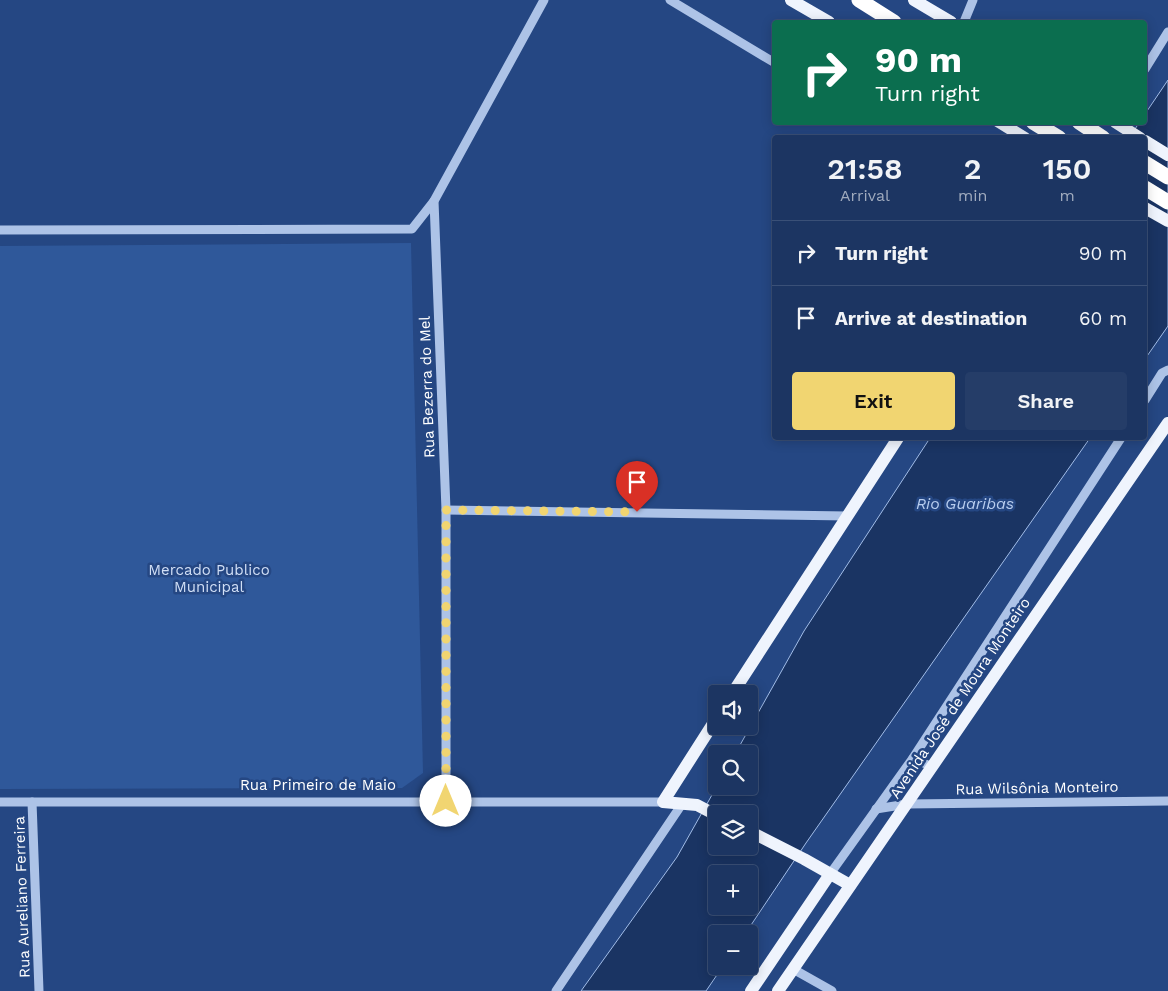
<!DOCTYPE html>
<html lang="en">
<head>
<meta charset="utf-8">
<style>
  body { margin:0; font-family:"Work Sans",sans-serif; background:#253d68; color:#f1f3f6; height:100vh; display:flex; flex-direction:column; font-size:19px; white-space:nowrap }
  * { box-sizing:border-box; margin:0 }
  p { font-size:16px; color:#a0abbe }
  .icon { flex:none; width:28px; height:28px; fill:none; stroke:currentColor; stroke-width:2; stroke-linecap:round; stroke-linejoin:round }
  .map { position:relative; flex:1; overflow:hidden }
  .sheet { position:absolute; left:772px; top:135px; width:375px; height:305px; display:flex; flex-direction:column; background:#1c3562; border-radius:5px; box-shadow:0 2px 12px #0003,0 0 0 1px #3a5077 }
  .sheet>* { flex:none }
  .guide { position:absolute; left:772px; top:20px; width:375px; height:105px; border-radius:5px; box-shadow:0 2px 12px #0003,0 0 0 1px #3a5077; background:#0b6e4f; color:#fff; overflow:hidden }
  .buttons { position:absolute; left:708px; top:685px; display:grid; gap:10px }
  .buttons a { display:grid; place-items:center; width:50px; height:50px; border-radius:5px; background:#1c3562; box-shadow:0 2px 12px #0003,0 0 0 1px #3a5077; font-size:25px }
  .pin { position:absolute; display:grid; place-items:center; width:42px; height:42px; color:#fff; margin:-51px -21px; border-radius:50% 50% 50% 0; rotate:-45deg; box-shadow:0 0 5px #0007 }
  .pin .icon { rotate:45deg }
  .me { position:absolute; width:55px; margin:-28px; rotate:0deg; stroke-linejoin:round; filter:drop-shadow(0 0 4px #0008) }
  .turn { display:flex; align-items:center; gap:18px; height:105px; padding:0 20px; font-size:22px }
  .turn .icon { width:65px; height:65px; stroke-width:2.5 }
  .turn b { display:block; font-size:35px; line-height:42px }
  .eta { display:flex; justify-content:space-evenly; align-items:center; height:85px; text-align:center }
  .eta b { font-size:30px; font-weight:600; line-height:35px }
  .primary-button { display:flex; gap:10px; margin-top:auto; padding:10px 20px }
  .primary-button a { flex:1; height:58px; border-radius:5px; background:#f1d571; color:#111; font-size:20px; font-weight:600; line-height:58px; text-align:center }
  .primary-button a+a { background:#253d68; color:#f1f3f6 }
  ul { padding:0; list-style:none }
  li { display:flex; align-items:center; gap:15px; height:65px; padding:0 20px; border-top:1px solid #3a5077 }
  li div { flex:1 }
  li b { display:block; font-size:19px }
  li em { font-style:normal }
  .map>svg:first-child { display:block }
  .green { fill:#2f589a }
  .water { fill:#1a3463; stroke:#a2bde8; fill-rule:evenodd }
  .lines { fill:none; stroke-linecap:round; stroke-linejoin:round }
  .minor { stroke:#adc3e7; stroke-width:9 }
  .major { stroke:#eff4fd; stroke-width:12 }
  .highway { stroke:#fff; stroke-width:15 }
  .route { stroke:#f1d571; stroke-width:9; stroke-dasharray:0 16.2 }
  .labels { text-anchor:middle; stroke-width:5; stroke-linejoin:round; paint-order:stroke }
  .street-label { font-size:15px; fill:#fff; stroke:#254783 }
  .park-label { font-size:15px; fill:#d1dff6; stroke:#254783 }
  .water-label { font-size:16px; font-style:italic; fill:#b9ceef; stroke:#254783 }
</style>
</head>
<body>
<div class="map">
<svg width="1168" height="991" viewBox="0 0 1168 991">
  <rect width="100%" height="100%" fill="#254783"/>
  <polygon class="green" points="411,243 423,773 402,788 0,789 0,246"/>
  <g class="water">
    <polygon points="1168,80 1168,326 1145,359 1145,138 1129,138 1139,123 1145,122 1145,114"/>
    <path d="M930 438H1090L806 843 745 934H716V966H723L706 991H581L677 857 717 786H749V754H735L804 631ZM716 814H749V846H716ZM716 874H749V906H716Z"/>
  </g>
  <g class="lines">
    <g class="minor">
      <polyline points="670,0 775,63"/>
      <polyline points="964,22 973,0"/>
      <polyline points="1145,69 1168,32"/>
      <polyline points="0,230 412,229 434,201"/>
      <polyline points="1145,400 1162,373 1168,370"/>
      <polyline points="446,510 848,516"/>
      <polyline points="913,758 932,767"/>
      <polyline points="446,801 446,510 434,201 544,0"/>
      <polyline points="0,802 663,802"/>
      <polyline points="32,802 39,991"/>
      <polyline points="876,809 907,804 1168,801"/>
      <polyline points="830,874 913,758 1121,438"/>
      <polyline points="793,969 832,991"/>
      <polyline points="556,991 682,804"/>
    </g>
    <g class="major">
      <polyline points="791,0 829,22"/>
      <polyline points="914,0 951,22"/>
      <polyline points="999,122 1025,138"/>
      <polyline points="1115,122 1140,138"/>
      <polyline points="1145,141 1168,155"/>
      <polyline points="1145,208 1168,221"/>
      <polyline points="732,694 898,438"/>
      <polyline points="716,719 663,802 697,805 716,815"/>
      <polyline points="749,831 804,859 850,885"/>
      <polyline points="751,991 830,874"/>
      <polyline points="778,991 1168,423"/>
    </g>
    <g class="highway">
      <polyline points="859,0 894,22"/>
      <polyline points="1033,122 1059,138"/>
      <polyline points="1079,122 1103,138"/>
      <polyline points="1145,163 1168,177"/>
      <polyline points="1145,188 1168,202"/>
    </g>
  </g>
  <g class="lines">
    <polyline class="route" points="446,801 446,510 637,512"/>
  </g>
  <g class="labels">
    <g class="street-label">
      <text transform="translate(427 387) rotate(-92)" y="5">Rua Bezerra do Mel</text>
      <text transform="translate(960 698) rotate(-56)" y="5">Avenida José de Moura Monteiro</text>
      <text x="318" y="790">Rua Primeiro de Maio</text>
      <text transform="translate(1037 788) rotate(-1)" y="5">Rua Wilsônia Monteiro</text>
      <text transform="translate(22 897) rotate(-92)" y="5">Rua Aureliano Ferreira</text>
    </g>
    <g class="park-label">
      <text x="209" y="575">Mercado Publico<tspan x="209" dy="17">Municipal</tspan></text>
    </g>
    <g class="water-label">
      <text x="965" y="509">Rio Guaribas</text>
    </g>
  </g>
</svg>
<div class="buttons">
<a><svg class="icon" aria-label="sound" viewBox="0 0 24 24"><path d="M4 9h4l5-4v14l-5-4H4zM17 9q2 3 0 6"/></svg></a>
<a><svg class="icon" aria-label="search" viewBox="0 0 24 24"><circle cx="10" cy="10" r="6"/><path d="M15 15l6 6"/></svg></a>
<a><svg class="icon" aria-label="layers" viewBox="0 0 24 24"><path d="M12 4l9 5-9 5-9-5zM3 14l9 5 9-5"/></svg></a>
<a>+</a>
<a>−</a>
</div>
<div class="pin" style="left:637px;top:512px;background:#d93025"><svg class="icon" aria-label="arrive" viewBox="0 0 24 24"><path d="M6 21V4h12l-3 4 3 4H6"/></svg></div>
<svg class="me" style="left:446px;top:801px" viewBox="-20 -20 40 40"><circle r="19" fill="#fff"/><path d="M0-13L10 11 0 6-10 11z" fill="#f1d571"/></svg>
<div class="guide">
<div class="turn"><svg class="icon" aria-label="right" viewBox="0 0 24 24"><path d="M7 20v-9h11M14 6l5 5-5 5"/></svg><div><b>90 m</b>Turn right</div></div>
</div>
<section class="sheet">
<div class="eta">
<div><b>21:58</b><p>Arrival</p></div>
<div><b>2</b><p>min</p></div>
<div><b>150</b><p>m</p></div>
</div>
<ul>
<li><svg class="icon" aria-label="right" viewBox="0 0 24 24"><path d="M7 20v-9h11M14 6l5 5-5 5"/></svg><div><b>Turn right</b></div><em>90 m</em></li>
<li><svg class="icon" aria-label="arrive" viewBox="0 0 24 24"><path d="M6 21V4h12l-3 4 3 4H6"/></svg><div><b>Arrive at destination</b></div><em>60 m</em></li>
</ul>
<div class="primary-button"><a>Exit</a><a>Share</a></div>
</section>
</div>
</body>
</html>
